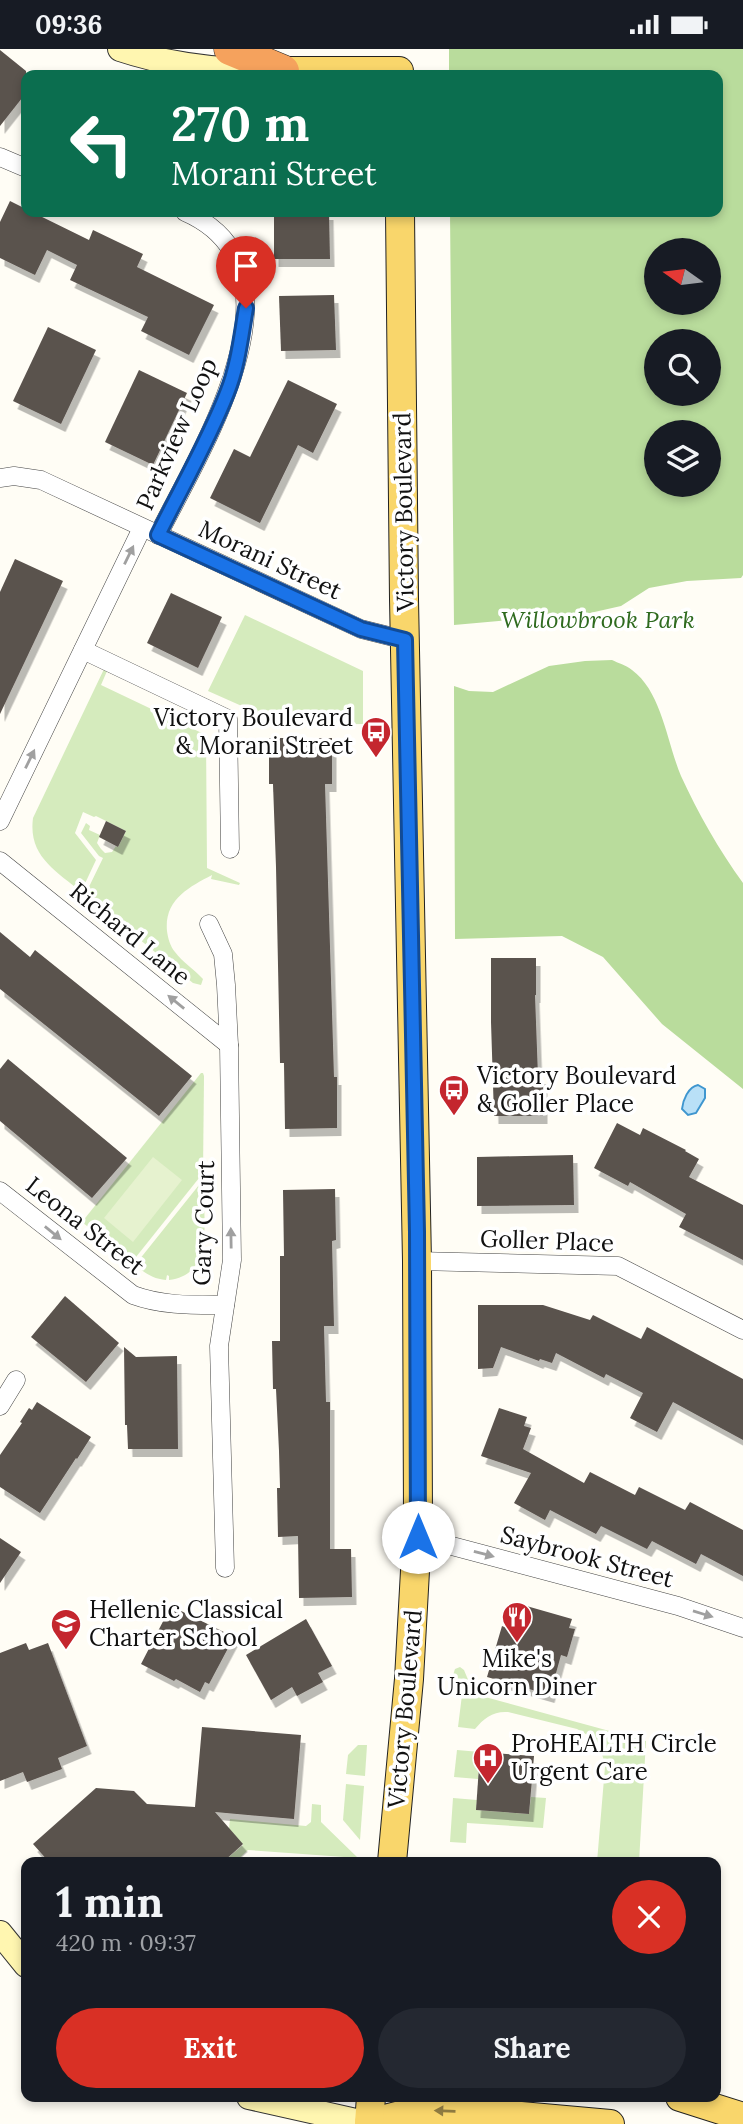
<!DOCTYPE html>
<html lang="en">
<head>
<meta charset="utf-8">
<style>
  body { margin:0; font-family:Lora,serif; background:#242831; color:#f1f3f6; height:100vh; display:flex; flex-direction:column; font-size:26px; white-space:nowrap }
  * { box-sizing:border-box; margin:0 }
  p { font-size:23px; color:#9ea1a6 }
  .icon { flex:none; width:38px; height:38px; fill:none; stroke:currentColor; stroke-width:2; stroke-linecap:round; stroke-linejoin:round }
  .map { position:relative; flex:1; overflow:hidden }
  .drawer { position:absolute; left:21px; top:1808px; width:700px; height:245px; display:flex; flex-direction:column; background:#171b24; border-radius:14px; box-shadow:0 4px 10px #0003 }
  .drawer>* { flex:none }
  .hud { position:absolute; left:21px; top:21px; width:702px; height:147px; border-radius:14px; box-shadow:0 4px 10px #0003; background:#0b6e4f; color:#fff; overflow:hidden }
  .needle { width:46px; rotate:284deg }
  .buttons { position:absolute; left:644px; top:189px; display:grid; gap:14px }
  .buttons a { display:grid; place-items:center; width:77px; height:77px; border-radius:50%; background:#171b24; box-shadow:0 4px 10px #0003; font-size:35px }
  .pin { position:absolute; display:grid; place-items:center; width:60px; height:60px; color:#fff; margin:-72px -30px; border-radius:50% 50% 50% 0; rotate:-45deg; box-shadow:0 0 7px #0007 }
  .pin .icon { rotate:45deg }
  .me { position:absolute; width:77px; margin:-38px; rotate:0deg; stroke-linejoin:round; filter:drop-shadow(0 0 5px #0008) }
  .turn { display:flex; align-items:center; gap:24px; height:147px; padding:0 35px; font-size:32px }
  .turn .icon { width:91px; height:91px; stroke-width:2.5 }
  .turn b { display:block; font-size:49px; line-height:60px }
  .round { display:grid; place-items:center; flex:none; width:74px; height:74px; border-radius:37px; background:#242831 }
  .headline { display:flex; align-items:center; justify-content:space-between; height:119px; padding:0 35px }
  h1 { font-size:42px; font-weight:700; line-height:52px }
  .button { display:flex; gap:14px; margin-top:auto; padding:14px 35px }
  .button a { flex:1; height:80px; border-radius:42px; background:#d93025; color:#fff; font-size:28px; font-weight:700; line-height:80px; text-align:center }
  .button a+a { background:#242831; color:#f1f3f6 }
  .status { display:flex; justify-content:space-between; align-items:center; height:49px; padding:0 35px; background:#171b24; direction:ltr }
  .status svg { height:19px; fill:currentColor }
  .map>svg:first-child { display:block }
  .green { fill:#d5ebbd }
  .forest { fill:#b9dc9c; fill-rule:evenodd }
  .pitch { fill:#e6f2cf }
  .water { fill:#b9e0f7; stroke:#3f96cf; stroke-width:2 }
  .building { fill:#5a524d; filter:url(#shadow) }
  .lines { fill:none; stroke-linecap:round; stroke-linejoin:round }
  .minor-casing { stroke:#444; stroke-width:19 }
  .secondary-casing { stroke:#333; stroke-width:26 }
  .primary-casing { stroke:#222; stroke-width:30 }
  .motorway-casing { stroke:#222; stroke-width:33 }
  .minor { stroke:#fff; stroke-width:18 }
  .secondary { stroke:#fff6b0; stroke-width:24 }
  .primary { stroke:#f9d66b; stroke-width:28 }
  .motorway { stroke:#f5a25d; stroke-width:32 }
  .oneway { fill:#a0a0a0 }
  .oneway2 { fill:#917d42 }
  .route-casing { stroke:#114b97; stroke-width:18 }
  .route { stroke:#1a73e8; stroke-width:12 }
  .labels { text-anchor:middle; stroke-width:7; stroke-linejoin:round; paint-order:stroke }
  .street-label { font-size:24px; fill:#111; stroke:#fff }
  .park-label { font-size:24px; font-style:italic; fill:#2f6b1f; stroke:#fff }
  .poi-label { font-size:24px; fill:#111; stroke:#fff; text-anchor:start }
</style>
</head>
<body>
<div class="status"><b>09:36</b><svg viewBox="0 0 49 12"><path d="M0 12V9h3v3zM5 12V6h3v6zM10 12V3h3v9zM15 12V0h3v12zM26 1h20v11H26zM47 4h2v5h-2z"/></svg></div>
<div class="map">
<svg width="743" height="2075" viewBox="0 0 743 2075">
  <defs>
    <filter id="shadow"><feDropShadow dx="4.5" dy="8" stdDeviation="0" flood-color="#0004"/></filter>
  </defs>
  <rect width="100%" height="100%" fill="#fffdf5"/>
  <g class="green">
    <polygon points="245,566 363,622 363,675 244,677 244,658 208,642"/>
    <path d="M105 618 107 622 101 636 206 686 207 819 240 834 239 836 211 830 212 826C189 838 164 851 167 882 168 889 170 897 175 903 182 913 194 920 203 930L201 936 193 934 85 846 103 809 99 807 81 784 86 774 90 777 89 781 100 786 97 794 101 800 105 804 112 803 116 797 118 798 126 782 96 767 94 768 83 763 75 784 96 811 81 843C55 821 28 807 33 769Z"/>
    <polygon points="201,1024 203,1024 204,1027 203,1124 132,1213 82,1173"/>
    <path d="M203 1131C203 1164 216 1226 169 1231V1227L167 1226 166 1231C153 1230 145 1224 135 1216Z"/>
    <path d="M460 1618 464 1621 474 1645 646 1692 639 1813H597L605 1718C603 1700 594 1688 577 1680L508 1663C493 1662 484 1669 475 1680L458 1678 462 1646C452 1640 451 1631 455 1620Z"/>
    <polygon points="358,1696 367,1696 365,1727 346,1725 348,1706"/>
    <polygon points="457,1701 480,1703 478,1730 454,1728"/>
    <polygon points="346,1735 364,1737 360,1791 343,1771"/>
    <polygon points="531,1748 546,1749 543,1779 467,1774 466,1794 450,1793 453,1749 477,1751 476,1761 529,1765"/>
    <polygon points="312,1755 321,1756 321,1773 358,1809 248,1801 235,1813 223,1813 243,1796 229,1780 230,1770 306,1777 311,1773"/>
  </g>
  <g class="forest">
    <path d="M449 0H743V526L741 529 687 532 649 539 621 557 590 564 454 576 450 163H718V26H449ZM656 201H709V254H656ZM656 292H709V345H656ZM656 383H709V436H656Z"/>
    <path d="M612 611C618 614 626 616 632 621 662 643 667 694 681 727 698 764 719 801 743 834V1040L662 975 603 908 562 887 455 890 454 637 469 642 493 643 549 617 585 612Z"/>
  </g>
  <polygon class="pitch" points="153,1108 182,1131 133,1193 104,1169"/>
  <path class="water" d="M698 1036 705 1040V1049L696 1064 688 1066 682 1060C683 1051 688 1038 698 1036Z"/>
  <g class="building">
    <polygon points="0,1 26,22 26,44 0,77"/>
    <polygon points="10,152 26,160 26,163 32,163 89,191 93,181 143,205 137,218 214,256 189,306 141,282 148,268 70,231 77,216 47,201 35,226 0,209 0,173"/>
    <polygon points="274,163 329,163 330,210 274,210"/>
    <polygon points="334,246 336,301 281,302 279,247"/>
    <polygon points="48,278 96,301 61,375 13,352"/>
    <polygon points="139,321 187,344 153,416 105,393"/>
    <polygon points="288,331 337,355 313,404 298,396 260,474 210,449 234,400 250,408"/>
    <polygon points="15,510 63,532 0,665 0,543"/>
    <polygon points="171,544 222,568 198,619 147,594"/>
    <polygon points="269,689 332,689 332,735 325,735 334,1028 337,1028 337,1079 285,1080 284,1014 280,1014 276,818 273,735 269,735"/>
    <polygon points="106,772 126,782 118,798 99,788"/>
    <polygon points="0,883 30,908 35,901 192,1027 159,1067 0,940"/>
    <polygon points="491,909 536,909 536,946 535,946 538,1027 543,1027 543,1067 494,1067 491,973"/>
    <polygon points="8,1010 127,1109 92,1149 0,1072 0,1020"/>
    <polygon points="617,1074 640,1086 643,1079 686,1101 685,1102 699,1110 689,1128 743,1156 743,1211 679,1178 686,1165 630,1133 628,1137 594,1119"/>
    <polygon points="573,1106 574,1156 477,1157 477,1108"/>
    <polygon points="335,1140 336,1191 332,1192 334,1277 324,1277 326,1353 330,1353 330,1500 351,1500 352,1548 299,1549 298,1487 278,1488 277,1439 280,1439 279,1402 276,1340 273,1340 272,1292 280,1292 280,1207 284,1207 283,1141"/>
    <polygon points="65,1247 119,1294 86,1333 31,1288"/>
    <polygon points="478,1256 543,1256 590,1271 593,1266 641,1290 647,1278 743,1330 743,1391 673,1353 657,1383 630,1369 643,1344 606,1325 604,1329 556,1304 552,1314 540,1310 539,1312 501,1298 493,1319 478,1320"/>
    <polygon points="124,1298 136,1308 177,1307 178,1400 128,1400 127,1376 125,1376"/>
    <polygon points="37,1353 91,1388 77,1410 76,1409 40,1464 0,1438 0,1406 22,1374 20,1373 29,1359 32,1361"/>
    <polygon points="499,1359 527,1368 524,1377 531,1379 523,1400 584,1434 590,1423 635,1446 639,1438 685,1461 690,1453 743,1481 743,1527 701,1505 696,1515 652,1492 647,1500 601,1477 596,1485 550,1461 545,1471 514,1454 531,1424 481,1407"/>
    <polygon points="0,1489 21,1503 0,1534"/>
    <polygon points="516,1554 572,1570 569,1579 575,1580 567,1608 561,1606 550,1646 487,1628 502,1577 509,1580"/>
    <polygon points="171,1557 234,1588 209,1635 205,1633 200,1643 176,1630 174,1632 141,1615"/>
    <polygon points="306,1570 332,1617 318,1624 323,1633 297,1647 292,1638 271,1651 246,1606"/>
    <polygon points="26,1594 29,1601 48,1594 87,1697 58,1709 62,1720 27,1733 23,1723 0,1732 0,1604"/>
    <polygon points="202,1678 301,1686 294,1770 215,1763 243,1795 223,1813 49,1813 33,1795 96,1739 134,1742 147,1755 195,1758"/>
    <polygon points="480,1703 534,1707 529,1765 476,1761"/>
  </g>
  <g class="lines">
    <g class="minor-casing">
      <g id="minor">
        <polyline points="0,108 26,119"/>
        <polyline points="0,429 14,427 41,431 361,580 405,591"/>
        <path d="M158 486C199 404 316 220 185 163"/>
        <polyline points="83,601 228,670 230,800"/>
        <polyline points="0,772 142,479"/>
        <polyline points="0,812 229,996"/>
        <polyline points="209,875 223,905 226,936 229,996 232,1211 219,1297 225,1519"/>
        <path d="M0 1142 133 1246C163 1257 193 1256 225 1256"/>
        <polyline points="417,1212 618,1217 743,1281"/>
        <polyline points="0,1357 16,1331"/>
        <polyline points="418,1488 678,1557 743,1579"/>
      </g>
    </g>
    <g class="secondary-casing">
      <g id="secondary">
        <path d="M120 0C168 16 220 22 271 22"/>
        <polyline points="0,1884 26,1916"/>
        <polyline points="249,2048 369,2075"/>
      </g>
    </g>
    <g class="primary-casing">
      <g id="primary">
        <polyline points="283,22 399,22"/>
        <polyline points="392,1813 409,1630 418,1468 417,1212 404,550 400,163"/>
        <polyline points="680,2048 743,2068"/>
        <polyline points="369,2074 420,2061 476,2063 610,2075"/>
        <polyline points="369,2074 371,2048"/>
      </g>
    </g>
    <g class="motorway-casing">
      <polyline id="motorway" points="230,0 283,22"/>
    </g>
    <use href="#minor" class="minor"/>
    <use href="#secondary" class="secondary"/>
    <use href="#primary" class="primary"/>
    <use href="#motorway" class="motorway"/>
  </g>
  <defs><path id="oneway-solid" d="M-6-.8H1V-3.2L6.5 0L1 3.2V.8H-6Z" transform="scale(1.75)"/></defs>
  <g class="oneway">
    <use href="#oneway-solid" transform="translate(129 506) rotate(-64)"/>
    <use href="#oneway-solid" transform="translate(30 710) rotate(-64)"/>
    <use href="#oneway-solid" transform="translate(176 953) rotate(-141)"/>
    <use href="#oneway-solid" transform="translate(53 1184) rotate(39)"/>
    <use href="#oneway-solid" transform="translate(231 1189) rotate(-91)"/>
    <use href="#oneway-solid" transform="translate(484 1505) rotate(15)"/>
    <use href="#oneway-solid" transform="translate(703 1565) rotate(17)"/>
  </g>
  <use class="oneway2" href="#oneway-solid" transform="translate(445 2062) rotate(-178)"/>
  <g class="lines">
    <g class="route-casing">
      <path id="route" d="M246 259C241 288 238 317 227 344 208 393 181 439 158 486L361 580 405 591 417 1183 418 1488"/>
    </g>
    <use href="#route" class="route"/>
  </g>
  <defs>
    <g id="bus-pin" transform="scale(1.575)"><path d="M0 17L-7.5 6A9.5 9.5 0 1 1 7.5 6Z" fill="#c4262e" stroke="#fff"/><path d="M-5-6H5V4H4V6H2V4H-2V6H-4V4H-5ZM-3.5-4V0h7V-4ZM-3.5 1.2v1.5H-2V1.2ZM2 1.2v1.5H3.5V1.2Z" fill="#fff"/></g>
    <g id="restaurant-pin" transform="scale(1.575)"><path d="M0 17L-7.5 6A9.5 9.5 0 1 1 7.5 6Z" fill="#c4262e" stroke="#fff"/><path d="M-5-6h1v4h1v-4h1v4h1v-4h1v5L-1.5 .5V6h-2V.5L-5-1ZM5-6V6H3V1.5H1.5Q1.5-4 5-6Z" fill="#fff"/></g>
    <g id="school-pin" transform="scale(1.575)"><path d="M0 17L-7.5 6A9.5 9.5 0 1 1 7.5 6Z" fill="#c4262e" stroke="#fff"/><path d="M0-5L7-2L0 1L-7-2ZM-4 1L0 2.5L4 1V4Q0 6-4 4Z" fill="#fff"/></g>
    <g id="hospital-pin" transform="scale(1.575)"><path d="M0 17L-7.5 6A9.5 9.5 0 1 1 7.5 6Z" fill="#c4262e" stroke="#fff"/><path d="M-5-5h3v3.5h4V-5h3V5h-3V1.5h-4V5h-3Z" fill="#fff"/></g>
  </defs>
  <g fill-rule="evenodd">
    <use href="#bus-pin" x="376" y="683"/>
    <use href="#bus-pin" x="454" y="1041"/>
    <use href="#restaurant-pin" x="517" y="1568"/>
    <use href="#school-pin" x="66" y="1575"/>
    <use href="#hospital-pin" x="488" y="1709"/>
  </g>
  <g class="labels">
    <g class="street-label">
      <text transform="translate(177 385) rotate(-66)" y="8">Parkview Loop</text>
      <text transform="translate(404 463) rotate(-91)" y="8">Victory Boulevard</text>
      <text transform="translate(270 511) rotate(25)" y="8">Morani Street</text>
      <text transform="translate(130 885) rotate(39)" y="8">Richard Lane</text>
      <text transform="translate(204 1174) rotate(-88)" y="8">Gary Court</text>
      <text transform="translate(85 1177) rotate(38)" y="8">Leona Street</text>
      <text transform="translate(547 1192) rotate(2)" y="8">Goller Place</text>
      <text transform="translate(587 1508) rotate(15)" y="8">Saybrook Street</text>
      <text transform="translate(405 1660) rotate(-85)" y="8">Victory Boulevard</text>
    </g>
    <g class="park-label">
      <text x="598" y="579">Willowbrook Park</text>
    </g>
    <g class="poi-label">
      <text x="353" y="677" text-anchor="end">Victory Boulevard<tspan x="353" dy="28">&amp; Morani Street</tspan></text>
      <text x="477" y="1035">Victory Boulevard<tspan x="477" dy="28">&amp; Goller Place</tspan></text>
      <text x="89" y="1569">Hellenic Classical<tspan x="89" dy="28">Charter School</tspan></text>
      <text x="517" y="1618" text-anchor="middle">Mike's<tspan x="517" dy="28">Unicorn Diner</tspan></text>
      <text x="511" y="1703">ProHEALTH Circle<tspan x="511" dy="28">Urgent Care</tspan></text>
    </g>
  </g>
</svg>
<div class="buttons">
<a><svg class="needle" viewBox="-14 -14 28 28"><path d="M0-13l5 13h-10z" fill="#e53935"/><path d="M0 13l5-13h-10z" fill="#9ea1a6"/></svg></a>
<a><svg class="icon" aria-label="search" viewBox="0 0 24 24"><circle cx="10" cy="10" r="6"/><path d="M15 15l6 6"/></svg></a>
<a><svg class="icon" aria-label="layers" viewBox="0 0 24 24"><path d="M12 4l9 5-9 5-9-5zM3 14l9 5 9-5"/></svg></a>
</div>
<div class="pin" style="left:246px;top:259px;background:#d93025"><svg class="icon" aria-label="arrive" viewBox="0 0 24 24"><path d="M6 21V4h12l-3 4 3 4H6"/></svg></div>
<svg class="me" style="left:418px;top:1488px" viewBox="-20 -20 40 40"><circle r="19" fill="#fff"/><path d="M0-13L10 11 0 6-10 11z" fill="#1a73e8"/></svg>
<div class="hud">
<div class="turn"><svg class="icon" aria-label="left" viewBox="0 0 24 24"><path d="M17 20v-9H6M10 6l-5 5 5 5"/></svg><div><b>270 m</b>Morani Street</div></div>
</div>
<section class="drawer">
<div class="headline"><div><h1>1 min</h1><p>420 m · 09:37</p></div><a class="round" style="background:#d93025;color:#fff"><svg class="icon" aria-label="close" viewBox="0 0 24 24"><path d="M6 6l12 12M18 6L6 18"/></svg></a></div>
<div class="button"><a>Exit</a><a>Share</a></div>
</section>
</div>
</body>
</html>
